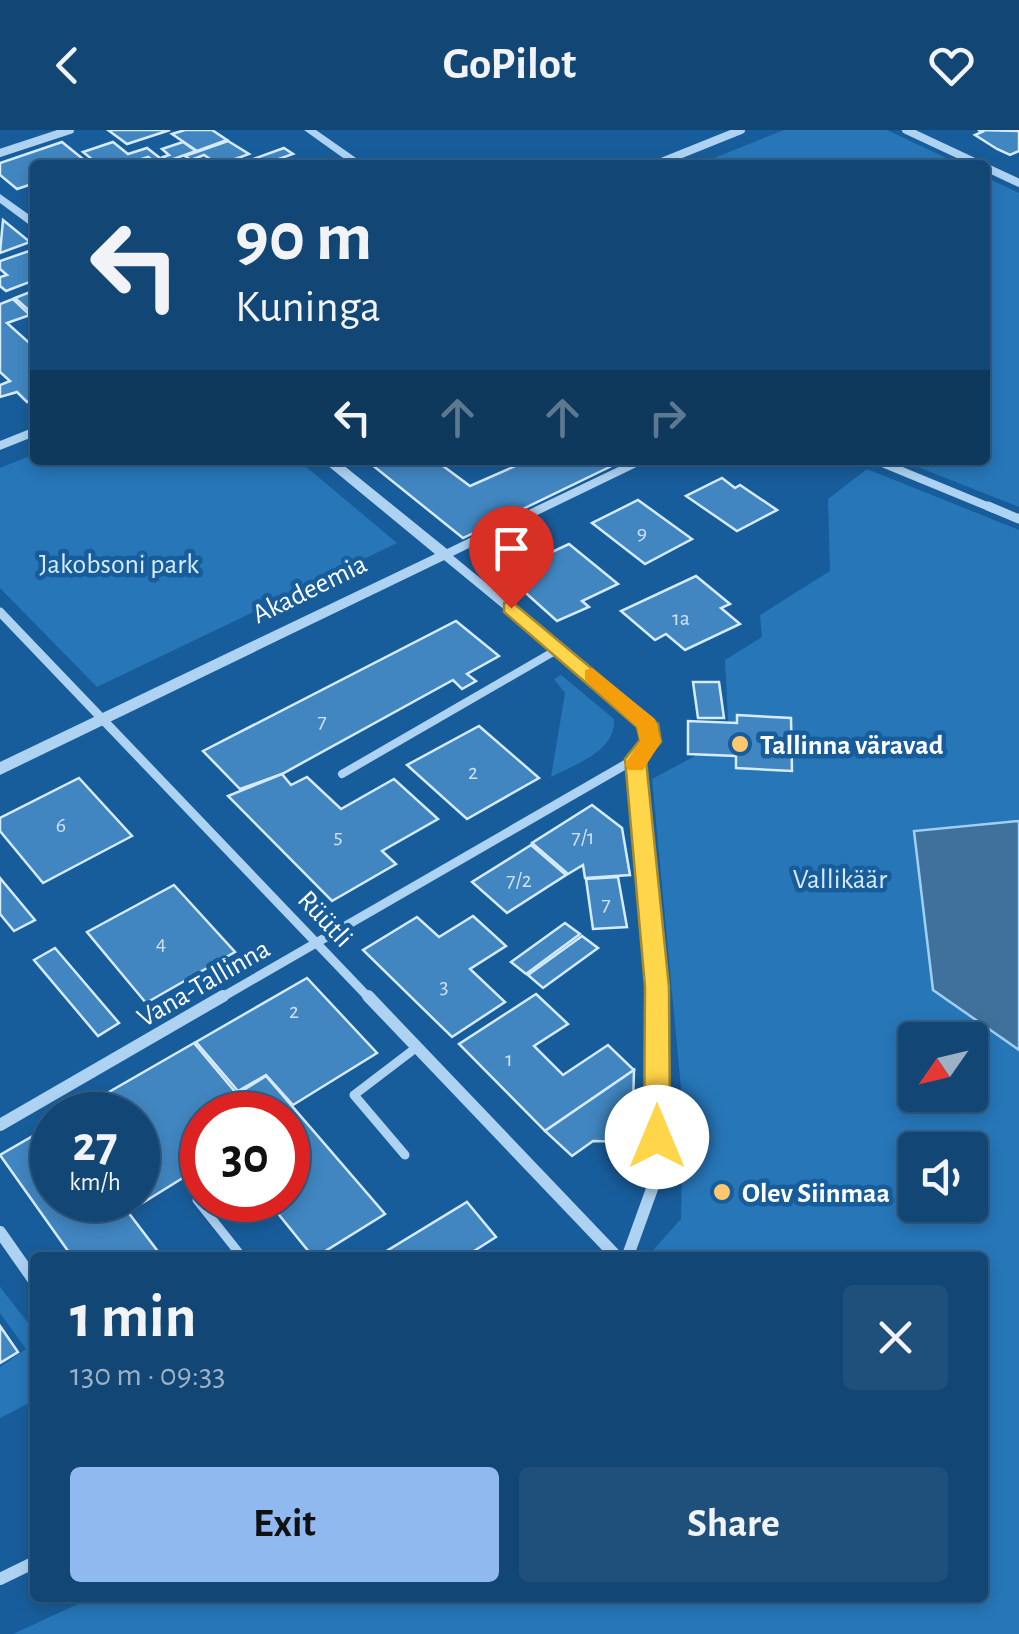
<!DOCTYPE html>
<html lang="en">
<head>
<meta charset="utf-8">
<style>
  body { margin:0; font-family:"Alegreya Sans",sans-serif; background:#1f507c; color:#f1f3f6; height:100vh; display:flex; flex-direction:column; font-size:38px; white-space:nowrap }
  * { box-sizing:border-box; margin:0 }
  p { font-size:32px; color:#9cb1c5 }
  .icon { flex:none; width:55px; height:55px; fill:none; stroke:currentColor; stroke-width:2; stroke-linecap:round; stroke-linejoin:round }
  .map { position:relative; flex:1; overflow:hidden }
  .drawer { position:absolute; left:30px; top:1122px; width:958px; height:350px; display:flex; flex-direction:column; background:#124674; border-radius:10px; box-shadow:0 5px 15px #0003,0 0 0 2px #315e86 }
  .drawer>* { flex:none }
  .hud { position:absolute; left:30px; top:30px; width:960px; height:305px; border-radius:10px; box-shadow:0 5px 15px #0003,0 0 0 2px #315e86; background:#124674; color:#f1f3f6; overflow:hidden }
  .needle { width:65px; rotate:236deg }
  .tools { position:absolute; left:898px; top:892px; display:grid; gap:20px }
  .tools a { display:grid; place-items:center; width:90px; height:90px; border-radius:10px; background:#124674; box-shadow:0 5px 15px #0003,0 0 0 2px #315e86; font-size:50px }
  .speed { position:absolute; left:30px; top:962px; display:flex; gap:20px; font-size:50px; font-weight:700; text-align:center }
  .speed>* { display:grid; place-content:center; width:130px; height:130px; border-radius:50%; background:#124674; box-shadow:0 5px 15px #0003,0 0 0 2px #315e86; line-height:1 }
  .speed small { font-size:25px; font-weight:400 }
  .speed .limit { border:15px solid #d22; background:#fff; color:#111 }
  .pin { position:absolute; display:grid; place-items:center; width:85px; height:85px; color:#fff; margin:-102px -42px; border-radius:50% 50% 50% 0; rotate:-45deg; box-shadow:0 0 10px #0007 }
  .pin .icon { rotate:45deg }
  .me { position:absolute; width:110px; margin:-55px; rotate:0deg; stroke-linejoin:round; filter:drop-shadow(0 0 8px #0008) }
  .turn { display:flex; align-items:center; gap:35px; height:210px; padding:0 40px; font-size:45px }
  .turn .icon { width:130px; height:130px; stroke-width:2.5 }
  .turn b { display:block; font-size:70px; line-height:85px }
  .lanes { display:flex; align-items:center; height:95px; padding:0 40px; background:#0003; justify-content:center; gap:50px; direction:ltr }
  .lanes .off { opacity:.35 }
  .round { display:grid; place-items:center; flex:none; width:105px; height:105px; border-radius:10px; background:#1f507c }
  .headline { display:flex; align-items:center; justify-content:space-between; height:170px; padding:0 40px }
  h1 { font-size:60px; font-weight:700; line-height:75px }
  .button { display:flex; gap:20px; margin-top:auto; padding:20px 40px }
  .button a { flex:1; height:115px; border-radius:10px; background:#90b9f0; color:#111; font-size:40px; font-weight:700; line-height:115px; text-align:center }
  .button a+a { background:#1f507c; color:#f1f3f6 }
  header { display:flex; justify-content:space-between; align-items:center; height:130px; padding:0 40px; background:#124674; font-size:45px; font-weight:700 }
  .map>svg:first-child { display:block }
  .green { fill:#2776b8; fill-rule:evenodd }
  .water { fill:#40709c; stroke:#a1cff4; stroke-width:2.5 }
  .building { fill:#4186c1; stroke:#d6ebfc; stroke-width:2.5 }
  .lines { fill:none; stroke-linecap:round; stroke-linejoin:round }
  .service-far1 { stroke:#aed3f2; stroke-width:8 }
  .service { stroke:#aed3f2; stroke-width:9 }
  .minor-far2 { stroke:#aed3f2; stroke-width:8 }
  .minor-far1 { stroke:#aed3f2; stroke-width:9 }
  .minor { stroke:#aed3f2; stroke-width:12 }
  .tertiary { fill:#aed3f2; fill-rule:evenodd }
  .route { fill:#ffd54a; stroke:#a68a30; stroke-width:2.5 }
  .slow { fill:#f59e0b }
  .poi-dot { fill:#ffc86f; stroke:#185d9b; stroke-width:4 }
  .labels { text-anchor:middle; stroke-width:9; stroke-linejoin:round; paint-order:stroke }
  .number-label { font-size:22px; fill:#d0e1f0 }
  .park-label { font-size:28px; fill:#d6ebfc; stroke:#185d9b }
  .street-label { font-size:28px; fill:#fff; stroke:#185d9b }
  .poi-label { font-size:28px; font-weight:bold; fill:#fff; stroke:#185d9b; text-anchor:start }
</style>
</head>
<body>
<header><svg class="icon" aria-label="back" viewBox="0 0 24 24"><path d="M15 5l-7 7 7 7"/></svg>GoPilot<svg class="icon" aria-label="heart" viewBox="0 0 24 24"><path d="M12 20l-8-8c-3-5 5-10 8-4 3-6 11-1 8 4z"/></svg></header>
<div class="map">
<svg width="1019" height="1504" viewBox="0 0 1019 1504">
  <rect width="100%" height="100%" fill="#185d9b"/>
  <g class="green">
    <polygon points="784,0 887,0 961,35 697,35"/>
    <polygon points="985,47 1019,63 1019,377 900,330 985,330"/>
    <polygon points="35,324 35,330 298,330 397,413 97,557 0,458 0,338"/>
    <path d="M867 339 1019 400V1504H13L91 1468H982V1128L647 1127 681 1089 683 980 652 649 729 608 725 530 762 507 760 485 830 441 828 369ZM915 910H970V965H915ZM915 1020H970V1075H915Z"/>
    <path d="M561 545 614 589C616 622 575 634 551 647L565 563 554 549Z"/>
    <polygon points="0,1157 35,1202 35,1270 0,1288 0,1237 26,1219 0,1183"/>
  </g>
  <polygon class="water" points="1019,691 1019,920 933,860 914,701"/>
  <g class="building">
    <polygon points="108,0 170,0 127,14"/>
    <polygon points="185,0 212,0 227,10 197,21 172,4"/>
    <polygon points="978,0 1019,1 1019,21 1010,25 997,19 975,5 982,2"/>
    <polygon points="228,11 249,24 219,35 204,25 191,30 185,26"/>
    <polygon points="62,12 83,29 64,35 35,35 35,53 17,59 0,45 0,33"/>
    <polygon points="113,12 128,24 147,18 169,35 159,35 148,27 123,35 99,35 83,22"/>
    <polygon points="183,12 196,21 168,31 163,27 169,25 162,19"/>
    <polygon points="284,18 293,24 262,35 242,33"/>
    <polygon points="3,90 30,112 0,123"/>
    <polygon points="35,119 35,150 6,161 0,156 0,147 7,145 0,139 0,131"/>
    <polygon points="35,160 35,183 33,184 15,168"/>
    <polygon points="13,169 30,185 7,193 35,218 35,269 27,272 17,262 0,267 0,255 10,251 0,242 0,174"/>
    <polygon points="366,330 435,330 470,356 529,330 624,330 463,408"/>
    <polygon points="722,348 735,358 740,355 777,380 737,401 686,366"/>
    <polygon points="638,370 692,409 645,434 592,393"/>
    <polygon points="537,409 552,422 569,414 618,454 582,471 589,477 557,491 489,430"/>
    <polygon points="696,446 730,474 721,478 740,494 685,520 666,504 655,510 621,481"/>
    <polygon points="456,491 499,526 467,544 476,551 462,559 453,550 282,644 240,659 203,621"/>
    <polygon points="693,552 719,552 724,588 698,588"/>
    <polygon points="737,585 791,588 792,641 736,638 736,626 688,624 688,591 737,593"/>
    <polygon points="479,596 539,648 467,689 407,635"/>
    <polygon points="282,644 291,655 307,647 341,679 394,649 438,689 382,721 396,734 332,771 228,666"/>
    <polygon points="79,648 132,706 43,753 0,701 0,688"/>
    <polygon points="592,675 622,698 630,745 585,748 583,735 568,744 532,713"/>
    <polygon points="531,715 566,745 507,783 472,752"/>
    <polygon points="618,747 627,797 593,799 586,749"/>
    <polygon points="0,748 35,790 14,801 0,784"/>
    <polygon points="174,755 235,822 146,873 87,802"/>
    <polygon points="473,786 506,816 470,839 505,872 452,907 363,820 417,787 439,807"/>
    <polygon points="565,793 580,804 526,844 511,832"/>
    <polygon points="582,806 598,818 543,858 528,845"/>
    <polygon points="55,818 119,893 98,906 34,830"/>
    <polygon points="307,848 377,923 293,975 266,945 238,961 196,912"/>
    <polygon points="536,864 568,894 534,916 563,945 608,915 634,940 545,1001 459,914"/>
    <polygon points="194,913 237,964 266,946 385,1084 314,1128 267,1070 288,1070 288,985 202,985 202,1036 128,1082 163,1128 73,1128 0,1025 52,995 52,1070 138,1070 138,985 69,985"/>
    <polygon points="634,940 632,1012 593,1011 572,1026 545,1001"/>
    <polygon points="467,1072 496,1107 463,1128 375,1128"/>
    <polygon points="0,1196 18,1222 0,1233"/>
  </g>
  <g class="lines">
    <polyline class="service-far1" points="342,644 560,518"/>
    <g class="service">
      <polyline points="405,1025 354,965 417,917"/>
      <polyline points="197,1070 243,1128"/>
    </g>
    <g class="minor-far2">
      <polyline points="906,0 981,35"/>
      <polyline points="0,23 70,0"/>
      <polyline points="654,35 741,0"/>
      <polyline points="985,37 1019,53"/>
      <polyline points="875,330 994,379"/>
    </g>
    <g class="minor-far1">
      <polyline points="988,376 1019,389"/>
      <polyline points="0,482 370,869"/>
      <polyline points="635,629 657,869"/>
      <polyline points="219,869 635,629 651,612 647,594 623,571 445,425"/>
    </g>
    <g class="minor">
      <polyline points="368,866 618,1128"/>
      <polyline points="0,995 223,866"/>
      <polyline points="0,1102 35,1152"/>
      <polyline points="627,1128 657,1045 657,866"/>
      <polyline points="0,1449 35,1432"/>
    </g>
    <g class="tertiary">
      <polygon points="304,0 316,0 366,35 353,35"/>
      <polygon points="0,64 35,89 35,99 0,73"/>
      <polygon points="35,297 35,306 0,320 0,311"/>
      <polygon points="321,330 337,330 447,419 633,330 651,330 0,645 0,632 435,424"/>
    </g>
  </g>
  <polygon class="route" points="511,471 658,594 661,612 646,630 669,857 670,1007 657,1018 644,1007 645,857 625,629 640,610 637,597 504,482 504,473"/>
  <polygon class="slow" points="592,538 655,589 661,612 643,640 628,640 625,634 640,611 637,597 585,550 585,540"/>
  <g class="poi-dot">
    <circle cx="740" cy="614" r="10"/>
    <circle cx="722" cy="1062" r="10"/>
  </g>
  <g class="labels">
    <g class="number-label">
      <text x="642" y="409">9</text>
      <text x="681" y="495">1a</text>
      <text x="322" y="598">7</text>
      <text x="473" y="649">2</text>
      <text x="61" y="702">6</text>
      <text x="338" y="713">5</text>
      <text x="583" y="714">7/1</text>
      <text x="519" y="757">7/2</text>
      <text x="606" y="781">7</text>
      <text x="161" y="820">4</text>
      <text x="444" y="863">3</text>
      <text x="294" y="888">2</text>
      <text x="509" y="936">1</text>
    </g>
    <g class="park-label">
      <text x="119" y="443">Jakobsoni park</text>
      <text x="840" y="758">Vallikäär</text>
    </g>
    <g class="street-label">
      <text transform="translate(309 458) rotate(-26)" y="10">Akadeemia</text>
      <text transform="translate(326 788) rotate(47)" y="10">Rüütli</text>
      <text transform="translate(203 852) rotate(-30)" y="10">Vana-Tallinna</text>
    </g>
    <g class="poi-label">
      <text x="760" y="624">Tallinna väravad</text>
      <text x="742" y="1072">Olev Siinmaa</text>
    </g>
  </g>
</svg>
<div class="tools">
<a><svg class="needle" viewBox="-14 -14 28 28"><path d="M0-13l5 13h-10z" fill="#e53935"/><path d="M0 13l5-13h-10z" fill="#9cb1c5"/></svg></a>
<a><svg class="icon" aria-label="sound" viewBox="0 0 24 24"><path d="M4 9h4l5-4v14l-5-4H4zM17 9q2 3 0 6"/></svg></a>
</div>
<div class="speed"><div>27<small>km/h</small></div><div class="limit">30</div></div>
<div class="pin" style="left:511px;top:478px;background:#d93025"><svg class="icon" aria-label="arrive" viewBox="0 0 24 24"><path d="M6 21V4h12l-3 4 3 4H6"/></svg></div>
<svg class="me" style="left:657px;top:1007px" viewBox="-20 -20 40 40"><circle r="19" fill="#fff"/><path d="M0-13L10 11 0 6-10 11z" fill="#ffd54a"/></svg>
<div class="hud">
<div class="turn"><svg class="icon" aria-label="left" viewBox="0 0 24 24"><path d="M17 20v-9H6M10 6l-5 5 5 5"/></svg><div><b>90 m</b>Kuninga</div></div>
<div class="lanes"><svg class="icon" aria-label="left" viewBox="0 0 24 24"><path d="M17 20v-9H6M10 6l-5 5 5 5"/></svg><svg class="icon off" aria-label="ahead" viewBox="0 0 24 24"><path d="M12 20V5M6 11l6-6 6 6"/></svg><svg class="icon off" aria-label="ahead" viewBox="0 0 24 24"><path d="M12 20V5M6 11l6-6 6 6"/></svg><svg class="icon off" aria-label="right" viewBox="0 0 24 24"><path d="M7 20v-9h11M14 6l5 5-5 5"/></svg></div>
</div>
<section class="drawer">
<div class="headline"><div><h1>1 min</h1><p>130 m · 09:33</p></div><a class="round"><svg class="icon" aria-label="close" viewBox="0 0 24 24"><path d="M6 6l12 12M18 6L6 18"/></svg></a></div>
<div class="button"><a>Exit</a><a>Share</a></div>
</section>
</div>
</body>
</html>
